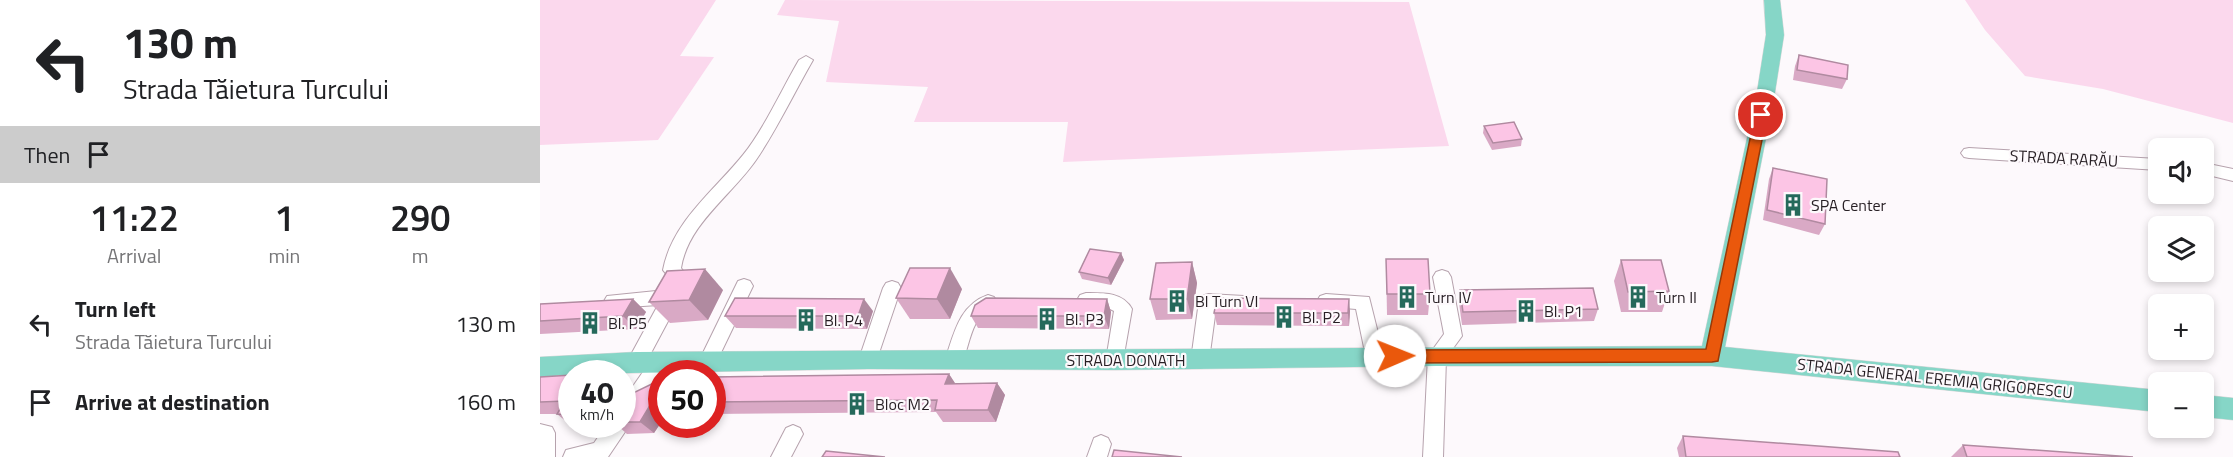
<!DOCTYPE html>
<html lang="en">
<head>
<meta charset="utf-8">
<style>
  body { margin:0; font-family:"Titillium Web",sans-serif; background:#f6f6f6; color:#202124; height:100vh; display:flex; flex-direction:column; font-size:22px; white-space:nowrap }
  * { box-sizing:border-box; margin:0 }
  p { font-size:20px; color:#757577 }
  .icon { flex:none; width:33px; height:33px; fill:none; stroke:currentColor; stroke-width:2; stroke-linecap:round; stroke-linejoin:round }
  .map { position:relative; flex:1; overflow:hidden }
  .side { display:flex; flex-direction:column; background:#fff; width:540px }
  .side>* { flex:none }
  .top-card { background:#fff; color:#202124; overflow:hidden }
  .fabs { position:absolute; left:1608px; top:138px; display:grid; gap:12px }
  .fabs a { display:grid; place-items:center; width:66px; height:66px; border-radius:9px; background:#fff; box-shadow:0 3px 9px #0003; font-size:30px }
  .speed { position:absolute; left:18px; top:360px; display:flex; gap:12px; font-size:30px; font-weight:700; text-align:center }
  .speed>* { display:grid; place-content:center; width:78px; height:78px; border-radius:50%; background:#fff; box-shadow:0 3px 9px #0003; line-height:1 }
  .speed small { font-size:15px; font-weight:400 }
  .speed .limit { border:9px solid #d22; background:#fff; color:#111 }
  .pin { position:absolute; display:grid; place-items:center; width:51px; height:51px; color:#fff; margin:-26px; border:3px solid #fff; border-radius:50%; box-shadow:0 2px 6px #0007 }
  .me { position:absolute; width:66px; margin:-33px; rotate:89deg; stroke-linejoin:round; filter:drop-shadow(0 0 4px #0008) }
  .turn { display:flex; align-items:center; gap:21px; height:126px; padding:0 24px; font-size:27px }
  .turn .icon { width:78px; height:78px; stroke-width:2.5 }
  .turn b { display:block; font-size:42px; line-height:51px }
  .then { display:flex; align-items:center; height:57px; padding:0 24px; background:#0003; gap:12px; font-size:22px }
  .eta { display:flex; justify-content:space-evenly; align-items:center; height:102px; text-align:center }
  .eta b { font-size:36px; font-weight:600; line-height:42px }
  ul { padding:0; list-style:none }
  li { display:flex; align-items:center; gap:18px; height:78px; padding:0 24px }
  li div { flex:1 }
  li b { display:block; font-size:22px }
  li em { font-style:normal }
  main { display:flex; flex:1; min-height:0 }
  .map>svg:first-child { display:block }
  .green { fill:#fbd8ed }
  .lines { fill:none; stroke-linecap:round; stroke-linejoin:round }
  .minor-casing { stroke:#b6a2ad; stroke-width:2 }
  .major-casing { stroke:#d8d7d8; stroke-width:1 }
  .minor { fill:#fff; fill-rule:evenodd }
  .major { fill:#86d6c7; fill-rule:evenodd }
  .wall { fill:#d9a9c5 }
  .shaded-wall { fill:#b08aa0 }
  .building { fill:#fcc5e5; stroke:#b08aa0; stroke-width:1.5 }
  .route { fill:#ea580c; stroke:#983908; stroke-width:1.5 }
  .labels { text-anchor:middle; stroke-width:4.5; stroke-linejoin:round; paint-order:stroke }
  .street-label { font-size:16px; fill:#271f24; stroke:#fdf9fc }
  .poi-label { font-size:16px; fill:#271f24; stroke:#fdf9fc; text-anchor:start }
</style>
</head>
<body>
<main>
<section class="side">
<div class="top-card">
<div class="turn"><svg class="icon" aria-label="left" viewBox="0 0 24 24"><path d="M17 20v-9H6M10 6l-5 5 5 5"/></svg><div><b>130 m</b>Strada Tăietura Turcului</div></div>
<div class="then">Then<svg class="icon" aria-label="arrive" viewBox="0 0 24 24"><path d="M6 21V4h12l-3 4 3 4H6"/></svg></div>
</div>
<div class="eta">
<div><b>11:22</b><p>Arrival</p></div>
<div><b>1</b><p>min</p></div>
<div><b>290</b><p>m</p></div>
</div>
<ul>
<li><svg class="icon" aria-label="left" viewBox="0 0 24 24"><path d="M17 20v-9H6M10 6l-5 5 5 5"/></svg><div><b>Turn left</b><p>Strada Tăietura Turcului</p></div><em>130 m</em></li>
<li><svg class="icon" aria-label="arrive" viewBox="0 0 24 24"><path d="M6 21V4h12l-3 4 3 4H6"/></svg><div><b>Arrive at destination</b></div><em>160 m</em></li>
</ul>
</section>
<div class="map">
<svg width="1693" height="457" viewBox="0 0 1693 457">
  <rect width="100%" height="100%" fill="#fdf9fc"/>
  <g class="green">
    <polygon points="0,0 176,0 140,56 174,57 118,140 0,145"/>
    <polygon points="245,0 869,2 909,146 523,162 528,122 374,122 388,87 286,82 299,21 237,15"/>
    <polygon points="1425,0 1693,0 1693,123 1563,89 1485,76 1445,30"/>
  </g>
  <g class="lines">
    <g class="minor-casing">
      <g id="minor">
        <path d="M266 56 273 60C254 93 237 129 216 160 191 196 148 224 141 268L150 280 103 368 96 370 89 368 87 362 118 305 73 308 67 306 64 301 67 296 126 290 132 281 123 270C132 222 174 191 203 155 224 129 242 89 259 60Z"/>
        <polygon points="1429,148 1618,159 1618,170 1429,158 1424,157 1421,153 1424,149"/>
        <polygon points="1664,163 1693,169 1693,181 1664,174"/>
        <polygon points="902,270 908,272 911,277 922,336 906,358 903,457 883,457 888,356 904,334 893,277 896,272"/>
        <polygon points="204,279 210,281 213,286 177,361 175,367 168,369 161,367 159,361 198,281"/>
        <polygon points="352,281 358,283 361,288 337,359 335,365 328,367 321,365 319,359 343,288 346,283"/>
        <path d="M546 293C563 293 583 292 592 309L582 366 575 368 568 366 566 360 574 311 566 307 540 305 537 300 540 295Z"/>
        <polygon points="668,294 704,296 707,301 704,306 676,308 669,360 667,366 660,368 653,366 651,360 659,301 662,296"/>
        <polygon points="786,294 829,297 844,357 842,363 835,365 828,363 826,357 816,309 780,306 777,301 780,296"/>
        <path d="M448 295 454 297 457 302C452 311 441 313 436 323 429 336 427 352 421 366L414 368 407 366 405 360C414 334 419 305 448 295Z"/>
        <polygon points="121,354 128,356 130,362 128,368 68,457 23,457 26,450 54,443 67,424 82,424 82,402 114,356"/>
        <polygon points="0,424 12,427 15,433 15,457 0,457"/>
        <polygon points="253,425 260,428 263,434 251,457 231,457 246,428"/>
        <polygon points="561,435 568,438 571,444 567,457 547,457 554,438"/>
      </g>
    </g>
    <g class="major-casing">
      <g id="major">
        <polygon points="1224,0 1240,0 1244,35 1235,92 1185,347 1618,390 1618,412 1172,366 897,366 575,370 328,369 32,374 32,375 0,377 0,357 96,352 1162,346 1217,92 1226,35"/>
        <polygon points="1664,395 1693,398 1693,420 1664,417"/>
      </g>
    </g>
    <use href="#minor" class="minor"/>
    <use href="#major" class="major"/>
  </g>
  <g class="wall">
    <polygon points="1259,55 1307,79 1302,89 1253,80 1255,66"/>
    <polygon points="944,126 982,139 981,146 952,150 943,133"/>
    <polygon points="1233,168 1285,224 1279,235 1223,220 1229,179"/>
    <polygon points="581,253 584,260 571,285 542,279 539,272"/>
    <polygon points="846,259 890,294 888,315 847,315"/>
    <polygon points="1081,260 1129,291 1122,312 1081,312 1074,281"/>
    <polygon points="652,262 657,283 652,319 616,320 610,299"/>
    <polygon points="422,289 410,319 370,319 356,298"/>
    <polygon points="183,290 168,320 130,323 109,302"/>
    <polygon points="920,290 1058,309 1054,321 922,325 919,303"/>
    <polygon points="93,299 106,312 96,329 0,334 0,304"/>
    <polygon points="567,299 571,312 569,329 438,328 431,316"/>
    <polygon points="333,311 327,329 196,328 185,316"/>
    <polygon points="810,311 809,326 677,325 674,313"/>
    <polygon points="409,374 415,384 457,383 465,395 456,422 403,422 396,412 172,414 172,377"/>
    <polygon points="32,375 32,424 63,424 61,428 32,426 17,414 0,414 0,377"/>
    <polygon points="122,379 122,421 114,433 87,434 76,424 82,424 82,408"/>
    <polygon points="1143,436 1360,457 1139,457 1137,448"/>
    <polygon points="1423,445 1593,457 1411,457"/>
  </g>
  <g class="shaded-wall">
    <polygon points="581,253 584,260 571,285 568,278"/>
    <polygon points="652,262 657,283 652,319 647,299"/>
    <polygon points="410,268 422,289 410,319 397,299"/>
    <polygon points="165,269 183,290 168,320 149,300"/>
    <polygon points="93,299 106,312 96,329 83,316"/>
    <polygon points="324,299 333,311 327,329 318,316"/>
    <polygon points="567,299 571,312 569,329 564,316"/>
    <polygon points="809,299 810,311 809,326 808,313"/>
    <polygon points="409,374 417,386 405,384"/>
    <polygon points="457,383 465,395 456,422 448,410"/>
    <polygon points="112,402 122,410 122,421 114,433 100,422"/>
    <polygon points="57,424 63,424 61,428"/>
  </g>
  <g class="building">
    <polygon points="1259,55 1308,65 1307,79 1257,70"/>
    <polygon points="974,122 982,139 953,143 944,126"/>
    <polygon points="1233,168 1287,179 1285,224 1227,210"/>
    <polygon points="550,249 581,253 568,278 539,272"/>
    <polygon points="846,259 888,259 890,294 847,294"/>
    <polygon points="1081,260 1121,260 1129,291 1088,292"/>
    <polygon points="652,262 647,299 610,299 616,263"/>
    <polygon points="370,268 410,268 397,299 356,298"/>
    <polygon points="165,269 149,300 109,302 127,271"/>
    <polygon points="1053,288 1058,309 923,312 920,290"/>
    <polygon points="195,298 324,299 318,316 185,316"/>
    <polygon points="446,298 567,299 564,316 431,316 435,305"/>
    <polygon points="677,298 809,299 808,313 674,313"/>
    <polygon points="93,299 83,316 0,321 0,304"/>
    <polygon points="409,374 405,384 457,383 448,410 395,410 397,400 172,402 172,377"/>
    <polygon points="32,375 32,415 17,414 25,401 0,402 0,377"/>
    <polygon points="122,379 122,402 112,402 100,422 82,422 82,408 93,393"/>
    <polygon points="1143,436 1358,452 1360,457 1146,457"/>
    <polygon points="1423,445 1593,457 1427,457"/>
    <polygon points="574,450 642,457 572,457"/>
    <polygon points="286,451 345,457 282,457"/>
  </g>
  <polygon class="route" points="1221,110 1227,115 1178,361 1172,362 855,363 849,361 847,356 849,352 855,350 1166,349 1215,115"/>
  <defs>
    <g id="building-bare" transform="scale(1.8)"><path d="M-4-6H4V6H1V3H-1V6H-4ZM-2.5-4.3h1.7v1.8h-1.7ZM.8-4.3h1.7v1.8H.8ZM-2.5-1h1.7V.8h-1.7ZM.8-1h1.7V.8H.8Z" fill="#25695b" stroke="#fdf9fc" stroke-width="2.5" paint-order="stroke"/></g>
  </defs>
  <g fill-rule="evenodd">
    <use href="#building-bare" x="1253" y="205"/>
    <use href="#building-bare" x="867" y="297"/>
    <use href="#building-bare" x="1098" y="297"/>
    <use href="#building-bare" x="637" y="301"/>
    <use href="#building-bare" x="986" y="311"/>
    <use href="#building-bare" x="744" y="317"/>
    <use href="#building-bare" x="507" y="319"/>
    <use href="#building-bare" x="266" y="320"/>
    <use href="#building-bare" x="50" y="323"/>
    <use href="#building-bare" x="317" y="404"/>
  </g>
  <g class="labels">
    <g class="street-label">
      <text transform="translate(1524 158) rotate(3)" y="6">STRADA RARĂU</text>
      <text x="586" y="366">STRADA DONATH</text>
      <text transform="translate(1395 378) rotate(6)" y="6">STRADA GENERAL EREMIA GRIGORESCU</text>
    </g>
    <g class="poi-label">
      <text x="1271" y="211">SPA Center</text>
      <text x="885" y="303">Turn IV</text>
      <text x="1116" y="303">Turn II</text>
      <text x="655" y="307">Bl Turn VI</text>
      <text x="1004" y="317">Bl. P1</text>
      <text x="762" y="323">Bl. P2</text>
      <text x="525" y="325">Bl. P3</text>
      <text x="284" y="326">Bl. P4</text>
      <text x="68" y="329">Bl. P5</text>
      <text x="335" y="410">Bloc M2</text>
    </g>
  </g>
</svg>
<div class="fabs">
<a><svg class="icon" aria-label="sound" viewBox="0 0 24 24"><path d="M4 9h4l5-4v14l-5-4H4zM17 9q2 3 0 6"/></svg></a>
<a><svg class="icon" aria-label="layers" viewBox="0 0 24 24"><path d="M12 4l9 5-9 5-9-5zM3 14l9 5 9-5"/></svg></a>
<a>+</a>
<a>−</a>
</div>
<div class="speed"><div>40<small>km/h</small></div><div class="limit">50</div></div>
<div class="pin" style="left:1221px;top:115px;background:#d93025"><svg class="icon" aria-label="arrive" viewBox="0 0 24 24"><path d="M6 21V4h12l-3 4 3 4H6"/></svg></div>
<svg class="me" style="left:855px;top:356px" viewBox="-20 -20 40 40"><circle r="19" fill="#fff"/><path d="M0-13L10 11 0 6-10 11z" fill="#ea580c"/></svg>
</div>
</main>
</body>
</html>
